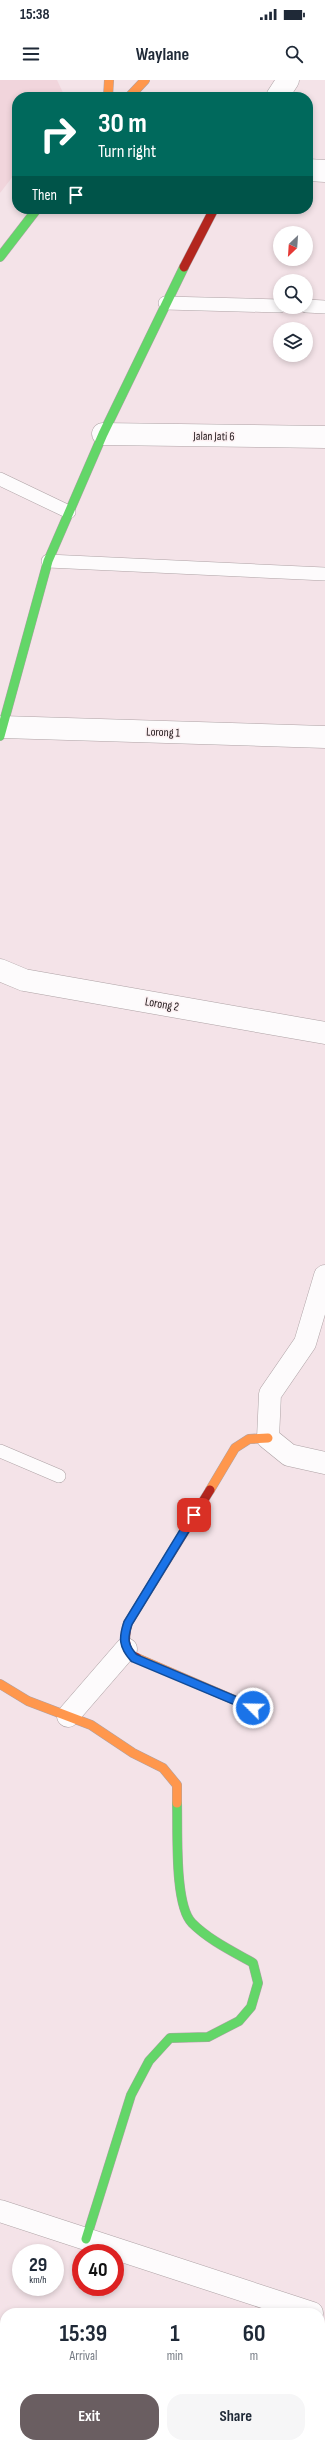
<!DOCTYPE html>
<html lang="en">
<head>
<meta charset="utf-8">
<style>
  body { margin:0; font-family:"Sofia Sans Condensed",sans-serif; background:#f6f6f7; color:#1f2937; height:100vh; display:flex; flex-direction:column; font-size:15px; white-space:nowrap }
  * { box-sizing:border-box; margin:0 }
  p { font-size:13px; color:#747a83 }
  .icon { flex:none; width:22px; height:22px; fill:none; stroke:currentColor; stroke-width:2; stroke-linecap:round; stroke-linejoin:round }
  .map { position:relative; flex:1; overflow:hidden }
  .side { position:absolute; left:0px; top:2228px; width:325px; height:140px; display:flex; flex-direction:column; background:#fff; border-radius:16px 16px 0 0; box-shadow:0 2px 6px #0003 }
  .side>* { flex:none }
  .banner { position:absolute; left:12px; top:12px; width:301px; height:122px; border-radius:16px; box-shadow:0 2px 6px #0003; background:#00695c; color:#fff; overflow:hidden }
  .needle { width:26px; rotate:205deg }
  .fabs { position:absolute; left:273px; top:146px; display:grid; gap:8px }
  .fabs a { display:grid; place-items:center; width:40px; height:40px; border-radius:50%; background:#fff; box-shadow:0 2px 6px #0003; font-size:20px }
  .speed { position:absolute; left:12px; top:2164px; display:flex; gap:8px; font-size:20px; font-weight:700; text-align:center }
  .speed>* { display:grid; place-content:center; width:52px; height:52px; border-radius:50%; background:#fff; box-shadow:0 2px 6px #0003; line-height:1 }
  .speed small { font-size:10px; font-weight:400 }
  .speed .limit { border:6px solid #d22; background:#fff; color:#111 }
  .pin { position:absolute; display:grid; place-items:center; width:34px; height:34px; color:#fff; margin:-17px; border-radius:8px; box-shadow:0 2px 6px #0006 }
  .me { position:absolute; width:44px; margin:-22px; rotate:293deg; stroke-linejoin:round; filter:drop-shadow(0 0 3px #0008) }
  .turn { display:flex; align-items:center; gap:14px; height:84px; padding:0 20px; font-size:18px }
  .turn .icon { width:52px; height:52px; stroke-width:2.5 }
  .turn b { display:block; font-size:28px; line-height:34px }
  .then { display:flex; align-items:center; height:38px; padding:0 20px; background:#0003; gap:8px; font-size:15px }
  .eta { display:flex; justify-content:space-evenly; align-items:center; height:68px; text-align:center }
  .eta b { font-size:24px; font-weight:700; line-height:28px }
  .button { display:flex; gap:8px; margin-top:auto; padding:8px 20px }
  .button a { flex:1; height:46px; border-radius:16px; background:#6a5e61; color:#fff; font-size:16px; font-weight:700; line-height:46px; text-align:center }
  .button a+a { background:#f6f6f7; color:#1f2937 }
  .status { display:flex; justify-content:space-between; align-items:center; height:28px; padding:0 20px; background:#fff; direction:ltr }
  .status svg { height:11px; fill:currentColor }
  header { display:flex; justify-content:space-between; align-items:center; height:52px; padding:0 20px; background:#fff; font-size:18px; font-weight:700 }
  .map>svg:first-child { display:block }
  .built { fill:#f1d5dc }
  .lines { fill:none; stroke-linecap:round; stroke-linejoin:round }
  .lane-casing { stroke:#aea2a5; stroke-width:14 }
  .street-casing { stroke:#aea2a5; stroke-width:23 }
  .fast-casing { stroke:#aea2a5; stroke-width:10 }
  .slow-casing { stroke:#aea2a5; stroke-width:10 }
  .jam-casing { stroke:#aea2a5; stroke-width:10 }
  .lane { stroke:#fdfbfc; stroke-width:13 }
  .street { stroke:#fdfbfc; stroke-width:22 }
  .fast { stroke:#63d668; stroke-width:9 }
  .slow { stroke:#ff974d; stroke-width:9 }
  .jam { stroke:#b3261e; stroke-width:9 }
  .route-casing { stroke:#114b97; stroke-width:10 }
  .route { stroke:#1a73e8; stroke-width:7 }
  .labels { text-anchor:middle; stroke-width:3; stroke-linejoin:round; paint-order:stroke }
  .street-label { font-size:12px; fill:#201619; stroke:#fcf0f2 }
</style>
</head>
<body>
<div class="status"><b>15:38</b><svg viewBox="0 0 49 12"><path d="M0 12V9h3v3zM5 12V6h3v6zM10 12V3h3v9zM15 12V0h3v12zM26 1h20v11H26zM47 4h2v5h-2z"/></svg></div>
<header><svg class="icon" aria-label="menu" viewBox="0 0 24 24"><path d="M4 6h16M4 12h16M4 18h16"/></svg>Waylane<svg class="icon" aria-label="search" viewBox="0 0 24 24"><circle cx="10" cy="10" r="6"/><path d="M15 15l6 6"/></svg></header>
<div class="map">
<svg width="325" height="2368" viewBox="0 0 325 2368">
  <rect width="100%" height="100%" fill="#f4e3e8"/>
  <polygon class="built" points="0,0 57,0 65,17 17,17 17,91 0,113"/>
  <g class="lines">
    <g class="lane-casing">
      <g id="lane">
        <polyline points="165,223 280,226"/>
        <polyline points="306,226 325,227"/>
        <polyline points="0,399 69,432"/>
        <polyline points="48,481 325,494"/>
        <polyline points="0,1371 59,1396"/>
      </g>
    </g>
    <g class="street-casing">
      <g id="street">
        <polyline points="277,17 288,0"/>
        <polyline points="308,90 325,91"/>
        <polyline points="103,354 325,357"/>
        <polyline points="2,647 325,657"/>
        <polyline points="0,890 24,900 325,953"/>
        <polyline points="325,1196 305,1263 270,1314 268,1358 289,1375 325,1383"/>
        <polyline points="68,1636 126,1569"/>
        <polyline points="0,2131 312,2233"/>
        <polyline points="0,2256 5,2259"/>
        <polyline points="18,2368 18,2363"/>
      </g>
    </g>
    <g class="fast-casing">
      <g id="fast">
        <polyline points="0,177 37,129"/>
        <polyline points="0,656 48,481 103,354 184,187"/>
        <path d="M86 2159 131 2015 149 1981 170 1958 208 1957 239 1941 251 1927 258 1903 253 1883C232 1871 209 1860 192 1843 174 1825 178 1750 177 1723"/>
      </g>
    </g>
    <g class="slow-casing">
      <g id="slow">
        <polyline points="108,17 109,0"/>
        <polyline points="129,17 145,0"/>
        <polyline points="210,1410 235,1368 249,1359 268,1358"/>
        <polyline points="137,1578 253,1628"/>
        <polyline points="0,1604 28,1621 91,1645 133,1673 163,1688 177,1705 177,1723"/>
      </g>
    </g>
    <g class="jam-casing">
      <g id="jam">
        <polyline points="184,187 214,129"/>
        <path d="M137 1578C123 1572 124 1555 128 1543L210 1410"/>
      </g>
    </g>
    <use href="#lane" class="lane"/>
    <use href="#street" class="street"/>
    <use href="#fast" class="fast"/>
    <use href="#slow" class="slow"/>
    <use href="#jam" class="jam"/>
  </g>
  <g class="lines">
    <g class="route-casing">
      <path id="route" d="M194 1435 128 1543C123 1558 123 1566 134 1578L253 1628"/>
    </g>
    <use href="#route" class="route"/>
  </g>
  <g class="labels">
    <g class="street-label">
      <text transform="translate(214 356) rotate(1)" y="4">Jalan Jati 6</text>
      <text transform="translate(163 652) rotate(2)" y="4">Lorong 1</text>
      <text transform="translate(162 924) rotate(10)" y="4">Lorong 2</text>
    </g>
  </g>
</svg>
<div class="fabs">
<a><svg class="needle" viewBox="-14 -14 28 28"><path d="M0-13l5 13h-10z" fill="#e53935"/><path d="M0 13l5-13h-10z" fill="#747a83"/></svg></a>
<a><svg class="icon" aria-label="search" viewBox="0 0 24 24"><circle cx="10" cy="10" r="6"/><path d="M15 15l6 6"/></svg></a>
<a><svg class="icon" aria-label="layers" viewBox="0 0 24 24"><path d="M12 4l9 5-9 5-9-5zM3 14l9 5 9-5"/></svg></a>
</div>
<div class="speed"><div>29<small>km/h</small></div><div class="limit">40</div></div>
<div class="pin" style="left:194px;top:1435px;background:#d93025"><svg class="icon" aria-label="arrive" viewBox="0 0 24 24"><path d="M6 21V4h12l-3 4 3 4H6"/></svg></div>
<svg class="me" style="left:253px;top:1628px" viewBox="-20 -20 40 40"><circle r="17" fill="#1a73e8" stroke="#fff" stroke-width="3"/><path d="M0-11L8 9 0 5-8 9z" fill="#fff"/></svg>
<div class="banner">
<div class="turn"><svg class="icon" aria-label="right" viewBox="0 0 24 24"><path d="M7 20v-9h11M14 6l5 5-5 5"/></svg><div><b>30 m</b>Turn right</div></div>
<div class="then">Then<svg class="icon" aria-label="arrive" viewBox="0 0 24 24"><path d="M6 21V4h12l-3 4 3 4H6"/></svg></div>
</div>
<section class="side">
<div class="eta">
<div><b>15:39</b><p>Arrival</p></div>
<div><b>1</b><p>min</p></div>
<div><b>60</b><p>m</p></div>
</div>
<div class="button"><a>Exit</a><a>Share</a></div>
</section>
</div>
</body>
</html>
